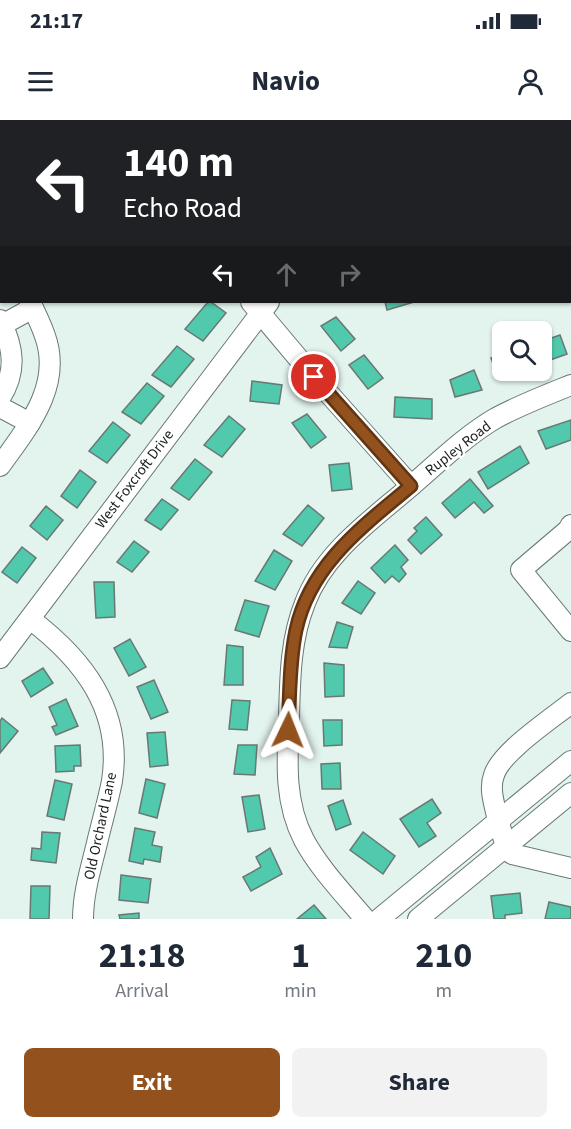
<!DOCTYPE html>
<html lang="en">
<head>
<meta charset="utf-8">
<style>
  body { margin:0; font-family:"Source Sans 3",sans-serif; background:#f2f2f3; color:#1f2937; height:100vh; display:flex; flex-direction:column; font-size:22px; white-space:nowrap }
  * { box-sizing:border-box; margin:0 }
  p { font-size:20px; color:#747a83 }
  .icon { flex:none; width:33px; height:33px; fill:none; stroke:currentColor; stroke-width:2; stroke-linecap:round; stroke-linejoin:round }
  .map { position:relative; height:799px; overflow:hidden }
  .details { display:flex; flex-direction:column; background:#fff; flex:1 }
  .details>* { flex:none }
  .banner { position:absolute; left:0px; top:0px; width:572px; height:183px; box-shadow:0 2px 4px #0004; background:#202124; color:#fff; overflow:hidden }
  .buttons { position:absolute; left:492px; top:201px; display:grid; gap:12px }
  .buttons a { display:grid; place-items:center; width:60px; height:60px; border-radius:9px; background:#fff; box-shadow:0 2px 4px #0004; font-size:30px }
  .pin { position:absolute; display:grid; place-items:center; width:51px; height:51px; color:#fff; margin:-26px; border:3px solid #fff; border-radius:50%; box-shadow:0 2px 6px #0007 }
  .me { position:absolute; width:66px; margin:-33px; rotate:2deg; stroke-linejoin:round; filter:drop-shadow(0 0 4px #0008) }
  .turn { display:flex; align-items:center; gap:21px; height:126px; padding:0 24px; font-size:27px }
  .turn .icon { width:78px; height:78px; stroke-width:2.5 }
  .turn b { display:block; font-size:42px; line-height:51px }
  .lanes { display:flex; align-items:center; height:57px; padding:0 24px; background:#0003; justify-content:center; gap:30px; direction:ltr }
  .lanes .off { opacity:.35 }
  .eta { display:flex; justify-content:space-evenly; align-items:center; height:102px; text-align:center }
  .eta b { font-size:36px; font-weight:700; line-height:42px }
  .primary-button { display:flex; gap:12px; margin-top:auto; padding:12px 24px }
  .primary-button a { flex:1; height:69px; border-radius:9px; background:#93521d; color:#fff; font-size:24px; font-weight:700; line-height:69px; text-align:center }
  .primary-button a+a { background:#f2f2f3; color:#1f2937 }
  .status { display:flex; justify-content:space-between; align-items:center; height:42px; padding:0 30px; background:#fff; direction:ltr }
  .status svg { height:16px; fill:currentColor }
  header { display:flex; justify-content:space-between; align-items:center; height:78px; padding:0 24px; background:#fff; font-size:27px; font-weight:700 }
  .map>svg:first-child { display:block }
  .building { fill:#50c9ad; stroke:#697873; stroke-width:1.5 }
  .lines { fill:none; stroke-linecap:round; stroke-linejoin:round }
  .minor-casing { stroke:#697873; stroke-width:22 }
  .minor { stroke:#fff; stroke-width:20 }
  .route-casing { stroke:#603513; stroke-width:15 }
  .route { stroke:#93521d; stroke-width:10 }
  .labels { text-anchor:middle; stroke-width:5; stroke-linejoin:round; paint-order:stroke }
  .street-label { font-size:15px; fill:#1a201e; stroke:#fff }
</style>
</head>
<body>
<div class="status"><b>21:17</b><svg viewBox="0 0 49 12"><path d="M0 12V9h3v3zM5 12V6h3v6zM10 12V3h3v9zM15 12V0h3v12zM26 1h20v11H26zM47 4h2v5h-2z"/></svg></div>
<header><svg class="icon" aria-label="menu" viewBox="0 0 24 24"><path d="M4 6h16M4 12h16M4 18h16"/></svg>Navio<svg class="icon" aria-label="person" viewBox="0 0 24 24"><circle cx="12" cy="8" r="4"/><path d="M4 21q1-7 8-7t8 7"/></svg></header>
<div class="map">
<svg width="571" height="799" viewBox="0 0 571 799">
  <rect width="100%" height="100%" fill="#e3f3ee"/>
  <g class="building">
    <polygon points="208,182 211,182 226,193 203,221 185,209"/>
    <polygon points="385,182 414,182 387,190"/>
    <polygon points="336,197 355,219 341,231 321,206"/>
    <polygon points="560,215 567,234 542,243 542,219 543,221"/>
    <polygon points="177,226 194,239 171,267 152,255"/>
    <polygon points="502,234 502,250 514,250 497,255 491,238"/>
    <polygon points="364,235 383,258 368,269 349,245"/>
    <polygon points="474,250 482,270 455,277 450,260"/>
    <polygon points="252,261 282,265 279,284 250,281"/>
    <polygon points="147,263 164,276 141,304 122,292"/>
    <polygon points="395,277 432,279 432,299 394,297"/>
    <polygon points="307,294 326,317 311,328 292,303"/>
    <polygon points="229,296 245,309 222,337 204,325"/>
    <polygon points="571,300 571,320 546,329 538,311"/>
    <polygon points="113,302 130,315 107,343 89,331"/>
    <polygon points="520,326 529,343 488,369 478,352"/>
    <polygon points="195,339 212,352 189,380 171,368"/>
    <polygon points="349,343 352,369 332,371 329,345"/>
    <polygon points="80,350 96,362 77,388 61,376"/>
    <polygon points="470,359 493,386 484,393 474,382 455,398 442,383"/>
    <polygon points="162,379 178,390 161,410 145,400"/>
    <polygon points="308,385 324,398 302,426 283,414"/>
    <polygon points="46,386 63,400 47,420 30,406"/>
    <polygon points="426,397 442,415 421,434 408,420 417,411 414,408"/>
    <polygon points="134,421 149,432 132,452 117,442"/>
    <polygon points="395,425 408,440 401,447 406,454 399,462 392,456 385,463 371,448"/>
    <polygon points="22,427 36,438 17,463 2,452"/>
    <polygon points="274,430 292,441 275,470 255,461"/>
    <polygon points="358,461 375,473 361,494 342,483"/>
    <polygon points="94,462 114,462 115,497 96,498"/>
    <polygon points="245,480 269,486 259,517 235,510"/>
    <polygon points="337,502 353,507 347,528 329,527"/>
    <polygon points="130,519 146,547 129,556 114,528"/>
    <polygon points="227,525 243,527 243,565 224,565"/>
    <polygon points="324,543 344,545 344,576 325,577"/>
    <polygon points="43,548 53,563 31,577 22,561"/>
    <polygon points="154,560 168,592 151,599 137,567"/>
    <polygon points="66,579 78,606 56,615 52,607 57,605 49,587"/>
    <polygon points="232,580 250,581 247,610 229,609"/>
    <polygon points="2,598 18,611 0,633 0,601"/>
    <polygon points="323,600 342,600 342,625 324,626"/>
    <polygon points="165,612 168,645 150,647 147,613"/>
    <polygon points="80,625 81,646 74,646 74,651 56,652 55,626"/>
    <polygon points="238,625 257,625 255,655 234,654"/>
    <polygon points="340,643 341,669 322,669 321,644"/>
    <polygon points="146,659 165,664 157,698 139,693"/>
    <polygon points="55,660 72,664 64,700 47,696"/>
    <polygon points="259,675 265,709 248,712 242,677"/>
    <polygon points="432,679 441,693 427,703 436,716 419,727 400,699"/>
    <polygon points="343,680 351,704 336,710 328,686"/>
    <polygon points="135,708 155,712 152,725 162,727 160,742 144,739 143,744 129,741"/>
    <polygon points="42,712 60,713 56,743 31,740 32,728 41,729"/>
    <polygon points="363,712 395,736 383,754 350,730"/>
    <polygon points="270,728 282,754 251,771 243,757 261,747 256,737"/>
    <polygon points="121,755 151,759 148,783 119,780"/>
    <polygon points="31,766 50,766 49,799 30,799"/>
    <polygon points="520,773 522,793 505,795 505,799 494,799 491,776"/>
    <polygon points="549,782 571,787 571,799 545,799"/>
    <polygon points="314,785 326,799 297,799"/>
    <polygon points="139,793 139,799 120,799 119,795"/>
  </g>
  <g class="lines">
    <g class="minor-casing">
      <g id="minor">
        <polyline points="197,2 199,0"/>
        <polyline points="570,53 571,52"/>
        <polyline points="0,120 2,123"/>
        <polyline points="251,182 314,257 411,366"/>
        <path d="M0 200C14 227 17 252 0 278"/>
        <polyline points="2,205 33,188"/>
        <polyline points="0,287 30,303"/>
        <path d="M0 346C27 308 63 266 45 216 41 204 35 192 30 182"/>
        <polyline points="571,405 568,410 521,450 571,511"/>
        <path d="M30 499C83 539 123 590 112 661 108 681 102 702 97 723 91 748 83 773 83 799"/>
        <polyline points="0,538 269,182"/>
        <path d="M571 583C551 599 501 632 494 655 489 668 494 683 497 696 501 709 503 723 512 734L571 748"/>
        <path d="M365 799C344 774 319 748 304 720 284 682 287 641 289 599 290 560 290 520 305 483 324 432 372 400 411 366 438 343 465 316 496 298 520 285 546 275 571 265"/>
        <polyline points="379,799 571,641"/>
        <polyline points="418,799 571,673"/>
      </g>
    </g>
    <use href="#minor" class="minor"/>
  </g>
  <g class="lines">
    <g class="route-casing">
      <path id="route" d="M288 610C290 577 289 543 296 510 310 445 363 406 411 366L314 257"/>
    </g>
    <use href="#route" class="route"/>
  </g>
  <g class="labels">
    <g class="street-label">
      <text transform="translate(458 328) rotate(-38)" y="5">Rupley Road</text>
      <text transform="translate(134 359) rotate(-53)" y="5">West Foxcroft Drive</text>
      <text transform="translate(100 706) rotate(-78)" y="5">Old Orchard Lane</text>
    </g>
  </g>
</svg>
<div class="buttons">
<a><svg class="icon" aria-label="search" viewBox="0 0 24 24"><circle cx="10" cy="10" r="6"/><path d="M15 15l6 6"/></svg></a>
</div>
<div class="pin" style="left:314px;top:257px;background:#d93025"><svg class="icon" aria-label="arrive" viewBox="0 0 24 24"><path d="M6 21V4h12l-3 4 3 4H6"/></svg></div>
<svg class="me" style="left:288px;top:610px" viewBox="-20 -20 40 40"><path d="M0-17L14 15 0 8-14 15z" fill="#93521d" stroke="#fff" stroke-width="4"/></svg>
<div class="banner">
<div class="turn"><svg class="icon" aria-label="left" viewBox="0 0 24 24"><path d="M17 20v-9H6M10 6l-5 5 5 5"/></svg><div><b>140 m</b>Echo Road</div></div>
<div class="lanes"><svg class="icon" aria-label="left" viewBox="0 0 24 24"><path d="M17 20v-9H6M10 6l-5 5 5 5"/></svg><svg class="icon off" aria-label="ahead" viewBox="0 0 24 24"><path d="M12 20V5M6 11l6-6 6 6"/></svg><svg class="icon off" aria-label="right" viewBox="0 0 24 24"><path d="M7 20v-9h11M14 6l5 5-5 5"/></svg></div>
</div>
</div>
<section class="details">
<div class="eta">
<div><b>21:18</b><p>Arrival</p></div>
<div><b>1</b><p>min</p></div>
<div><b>210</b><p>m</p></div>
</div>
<div class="primary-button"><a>Exit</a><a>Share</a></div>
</section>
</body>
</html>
